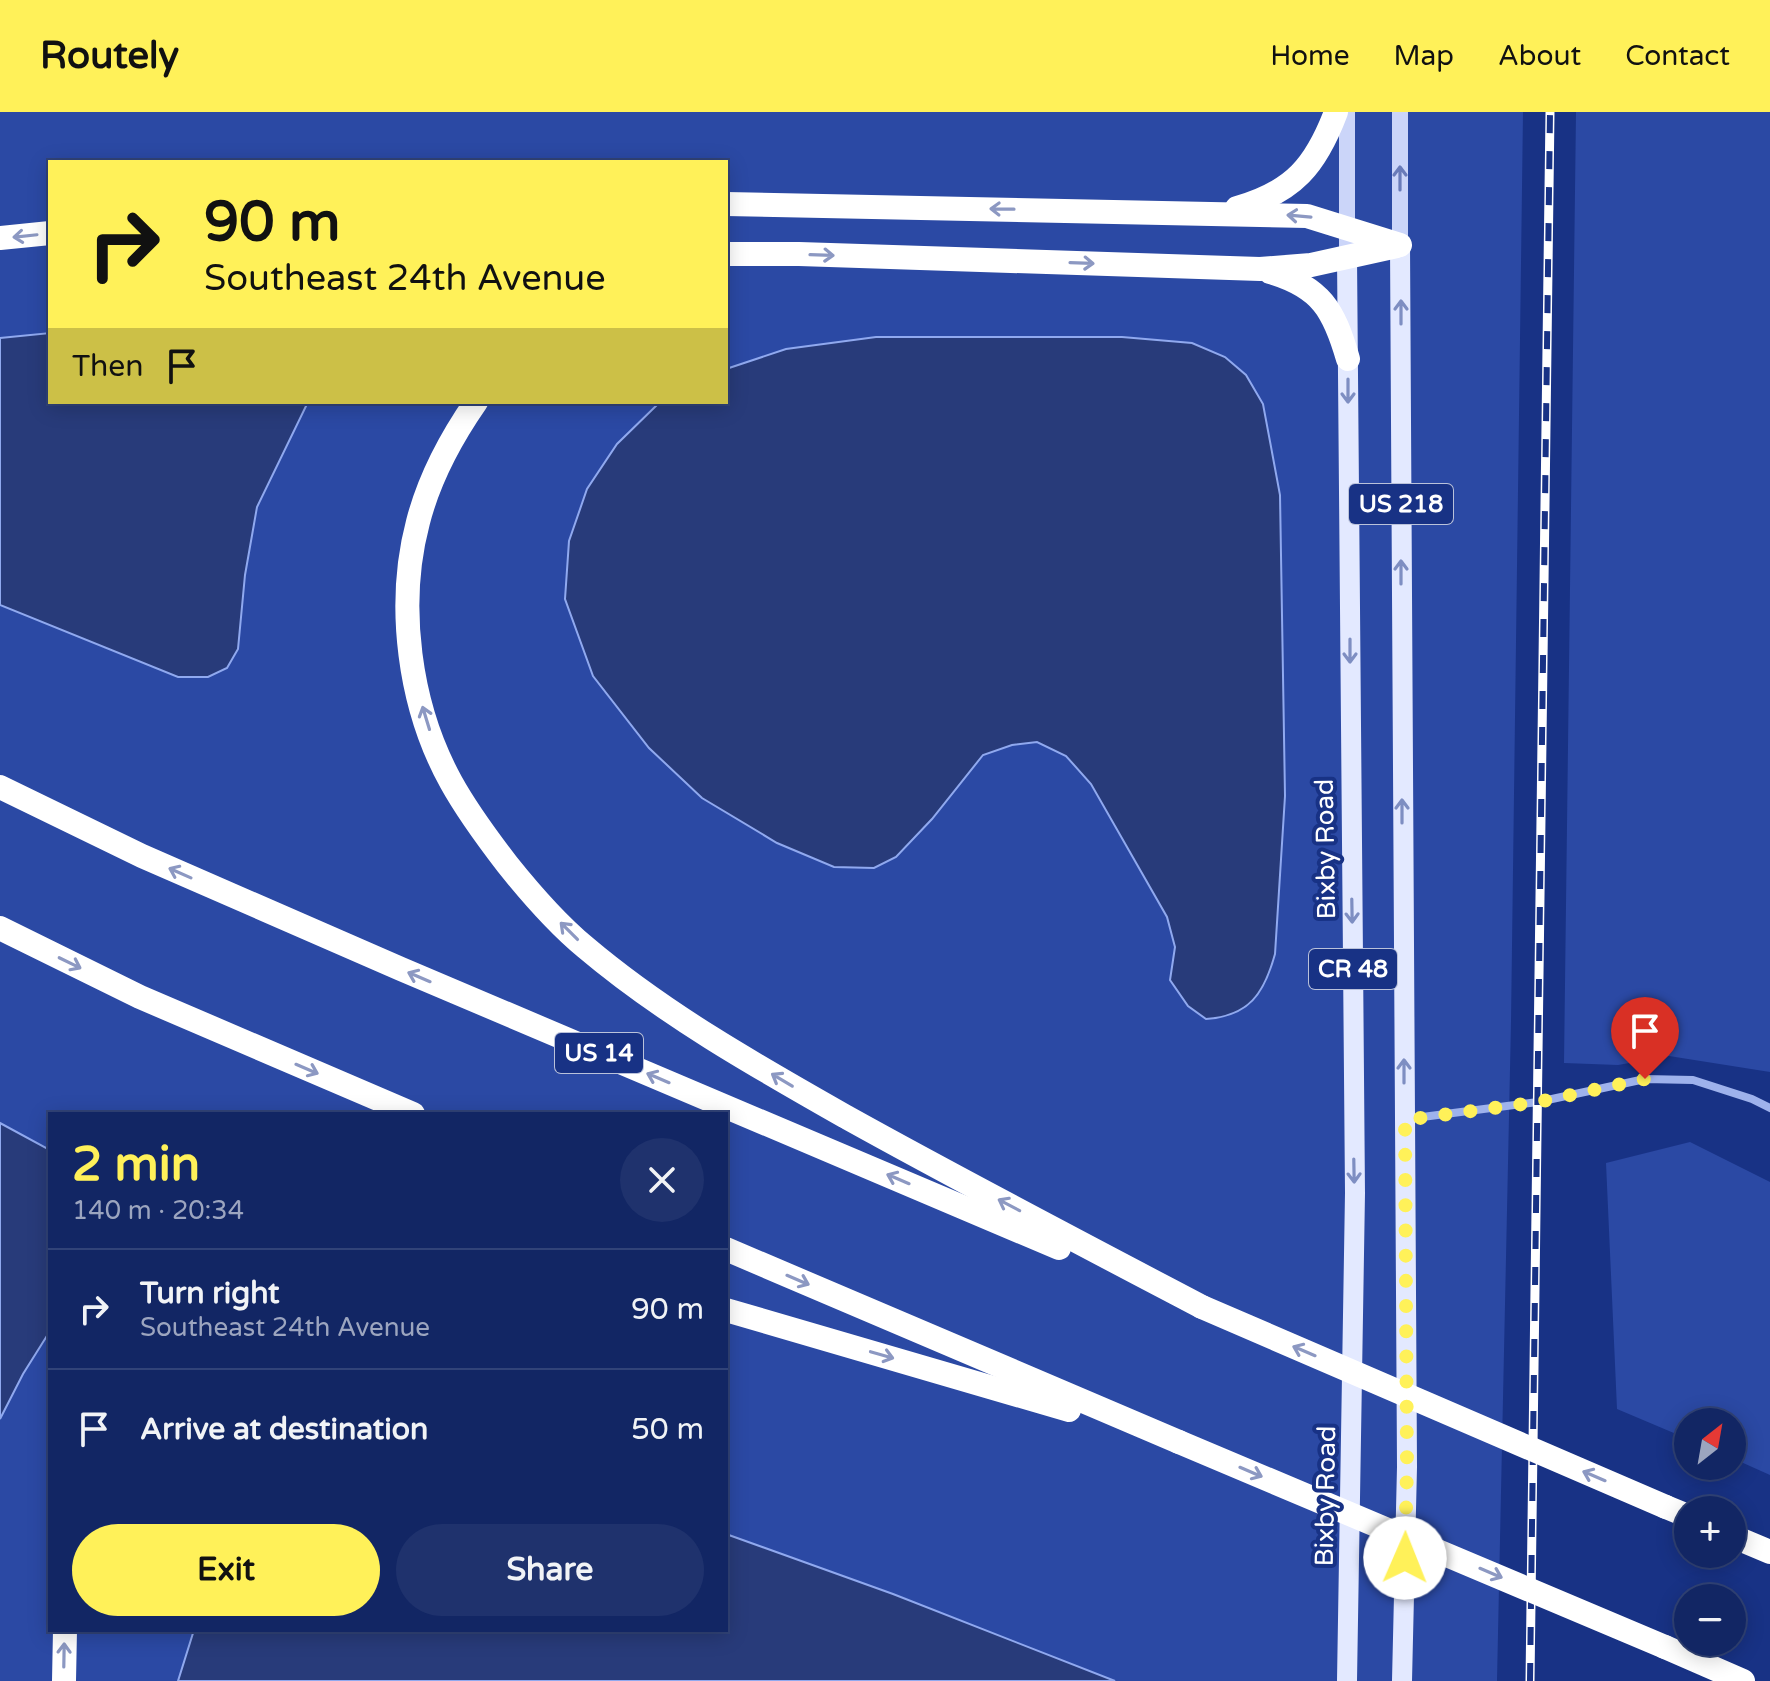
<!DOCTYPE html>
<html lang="en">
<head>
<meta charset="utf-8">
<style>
  body { margin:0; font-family:"Varela Round",sans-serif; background:#1f326d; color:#f1f3f6; height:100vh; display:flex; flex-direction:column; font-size:30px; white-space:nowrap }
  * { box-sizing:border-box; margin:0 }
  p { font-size:26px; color:#9ca5bf }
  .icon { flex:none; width:44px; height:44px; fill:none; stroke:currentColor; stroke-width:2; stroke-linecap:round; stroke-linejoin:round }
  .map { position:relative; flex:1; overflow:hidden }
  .sheet { position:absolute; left:48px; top:1000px; width:680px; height:520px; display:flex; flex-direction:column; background:#122664; border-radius:0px; box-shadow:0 4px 20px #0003,0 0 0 2px #314378 }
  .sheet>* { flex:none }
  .guide { position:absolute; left:48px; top:48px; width:680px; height:244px; border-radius:0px; box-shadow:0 4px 20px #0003,0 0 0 2px #314378; background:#fff159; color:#111; overflow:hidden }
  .needle { width:52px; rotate:31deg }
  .tools { position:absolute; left:1674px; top:1296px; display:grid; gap:16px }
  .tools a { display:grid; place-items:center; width:72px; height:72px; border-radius:50%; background:#122664; box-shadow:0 4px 20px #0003,0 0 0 2px #314378; font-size:40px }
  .pin { position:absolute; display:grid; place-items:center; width:68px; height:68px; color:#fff; margin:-82px -34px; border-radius:50% 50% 50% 0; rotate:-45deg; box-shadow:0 0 8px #0007 }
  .pin .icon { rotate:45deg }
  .me { position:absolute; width:88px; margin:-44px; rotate:1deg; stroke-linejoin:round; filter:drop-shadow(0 0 6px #0008) }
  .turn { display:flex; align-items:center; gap:28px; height:168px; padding:0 24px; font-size:36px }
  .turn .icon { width:104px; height:104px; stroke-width:2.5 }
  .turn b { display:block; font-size:56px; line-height:68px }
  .then { display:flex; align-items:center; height:76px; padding:0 24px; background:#0003; gap:16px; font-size:30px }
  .round { display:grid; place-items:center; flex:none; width:84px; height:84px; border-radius:42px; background:#1f326d }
  .head { display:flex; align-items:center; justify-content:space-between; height:136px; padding:0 24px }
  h1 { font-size:48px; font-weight:800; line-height:60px; color:#fff159 }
  .action { display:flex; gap:16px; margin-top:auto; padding:16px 24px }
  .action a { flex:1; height:92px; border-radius:48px; background:#fff159; color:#111; font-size:32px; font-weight:800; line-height:92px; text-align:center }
  .action a+a { background:#1f326d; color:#f1f3f6 }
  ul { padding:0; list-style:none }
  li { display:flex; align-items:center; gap:24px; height:120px; padding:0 24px; border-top:2px solid #314378 }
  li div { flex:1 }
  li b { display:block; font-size:30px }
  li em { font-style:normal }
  header { display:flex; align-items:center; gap:48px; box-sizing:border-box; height:112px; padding:0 40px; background:#fff159; color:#111 }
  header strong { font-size:38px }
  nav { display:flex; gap:44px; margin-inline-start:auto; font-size:28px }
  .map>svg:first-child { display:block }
  .green { fill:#2b49a4; fill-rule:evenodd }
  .water { fill:#283b7a; stroke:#90a9ef; stroke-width:2 }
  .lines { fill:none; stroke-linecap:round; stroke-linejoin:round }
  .minor { stroke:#9eb2ec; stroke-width:8 }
  .secondary { stroke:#cbd5f9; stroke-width:16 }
  .primary { stroke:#e3e9ff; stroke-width:20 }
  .motorway { stroke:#fff; stroke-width:24 }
  .rail-casing { stroke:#fff; stroke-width:9 }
  .rail { stroke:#183285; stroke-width:6; stroke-dasharray:18; stroke-linecap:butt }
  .motorway-bridge { stroke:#fff; stroke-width:24 }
  .oneway { stroke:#697bb9 }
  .oneway2 { stroke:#8c98c2 }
  .oneway3 { stroke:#7e8ec2 }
  .route { stroke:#fff159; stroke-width:14; stroke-dasharray:0 25.2 }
  .labels { text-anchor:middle; stroke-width:8; stroke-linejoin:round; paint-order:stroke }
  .shield { fill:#183285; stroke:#bac2da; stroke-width:2 }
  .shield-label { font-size:24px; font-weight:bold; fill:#fff }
  .street-label { font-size:26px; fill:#fff; stroke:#183285 }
</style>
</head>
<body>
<header>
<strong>Routely</strong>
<nav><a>Home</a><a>Map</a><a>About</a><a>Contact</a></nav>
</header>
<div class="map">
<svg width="1770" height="1569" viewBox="0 0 1770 1569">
  <rect width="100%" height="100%" fill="#183285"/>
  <g class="green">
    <path d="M0 0H1523L1511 910 1497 1569H0ZM50 50H726V290H50ZM50 1002H726V1518H50Z"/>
    <polygon points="1576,0 1770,0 1770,960 1669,944 1618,953 1564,951"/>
    <polygon points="1690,1030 1770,1070 1770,1363 1732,1346 1732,1310 1688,1310 1688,1327 1617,1297 1606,1051"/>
  </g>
  <g class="water">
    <polygon points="50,221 50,290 308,290 257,395 245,463 238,537 227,556 208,565 178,565 0,493 0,226"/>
    <path d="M876 225H1122L1192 231 1225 245 1246 263 1263 292 1280 383 1285 684 1275 842C1264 882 1249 904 1206 907L1188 894 1170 868 1175 835 1167 805 1091 672 1066 644 1037 630 1012 633 983 643 932 707 896 745 874 756 834 755 777 731 702 686 649 636 593 564 565 487 569 429 587 377 617 332 660 290H726V257L786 237Z"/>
    <polygon points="0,1011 50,1038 50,1219 23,1262 0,1307"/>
    <polygon points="726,1422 893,1482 1115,1569 178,1569 194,1518 726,1518"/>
  </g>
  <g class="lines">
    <polyline class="minor" points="1407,1007 1538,990 1645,967 1693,968 1752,987 1770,996"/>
    <g class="secondary">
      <polyline points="1347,0 1347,145"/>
      <polyline points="1400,0 1400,133"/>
    </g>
    <g class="primary">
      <polyline points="1400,133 1407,1355 1402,1569"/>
      <polyline points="1347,145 1355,1081 1347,1569"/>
    </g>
    <g class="motorway">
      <polyline points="726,92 1307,104 1400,133"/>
      <path d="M1237 96C1294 80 1316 53 1336 0"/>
      <polyline points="0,126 50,121"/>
      <polyline points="726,142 799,142 1260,157 1311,153 1397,134"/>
      <path d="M1270 160C1321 175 1334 198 1348 247"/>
      <path d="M476 290C451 326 429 367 418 410 396 493 409 594 451 670 467 699 487 726 507 752 531 782 556 811 585 835 664 902 758 955 848 1006 965 1071 1084 1133 1202 1195"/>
      <polyline points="0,675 142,744 401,857 1059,1136"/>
      <polyline points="0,816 140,885 413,1002"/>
      <polyline points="726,1137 1179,1330"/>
      <polyline points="726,1198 1069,1298"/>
      <polyline points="1666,1395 1688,1404"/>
      <polyline points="1732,1424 1770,1440"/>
      <polyline points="1665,1535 1743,1569"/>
      <polyline points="64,1569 65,1518"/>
    </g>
    <g class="rail-casing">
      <polyline id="rail" points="1530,1569 1550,0"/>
    </g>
    <use href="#rail" class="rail"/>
    <g class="motorway-bridge">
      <polyline points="1202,1195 1666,1395"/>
      <polyline points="1179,1330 1665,1535"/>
    </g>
  </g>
  <defs><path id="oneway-shaft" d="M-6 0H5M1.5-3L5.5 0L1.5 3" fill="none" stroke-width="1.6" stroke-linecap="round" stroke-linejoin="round" transform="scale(2)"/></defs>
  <use class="oneway" href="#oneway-shaft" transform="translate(1400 66) rotate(-90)"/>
  <g class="oneway2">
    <use href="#oneway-shaft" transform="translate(1002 97) rotate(-179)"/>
    <use href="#oneway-shaft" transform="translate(1299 104) rotate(-175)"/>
    <use href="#oneway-shaft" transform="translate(25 124) rotate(174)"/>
    <use href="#oneway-shaft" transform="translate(822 143) rotate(2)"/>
    <use href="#oneway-shaft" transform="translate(1082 151) rotate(2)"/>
    <use href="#oneway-shaft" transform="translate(426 606) rotate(-107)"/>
    <use href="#oneway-shaft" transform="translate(180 761) rotate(-156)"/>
    <use href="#oneway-shaft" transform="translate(569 819) rotate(-135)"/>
    <use href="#oneway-shaft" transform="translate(70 851) rotate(26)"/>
    <use href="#oneway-shaft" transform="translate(419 865) rotate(-157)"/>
    <use href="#oneway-shaft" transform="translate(307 957) rotate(23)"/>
    <use href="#oneway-shaft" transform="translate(658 966) rotate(-157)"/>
    <use href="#oneway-shaft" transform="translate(782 968) rotate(-149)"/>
    <use href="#oneway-shaft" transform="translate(898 1067) rotate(-157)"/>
    <use href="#oneway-shaft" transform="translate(1009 1093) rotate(-152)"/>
    <use href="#oneway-shaft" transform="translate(798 1168) rotate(23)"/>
    <use href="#oneway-shaft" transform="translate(1304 1239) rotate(-157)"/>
    <use href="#oneway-shaft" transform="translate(882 1243) rotate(16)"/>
    <use href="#oneway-shaft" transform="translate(1251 1360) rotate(23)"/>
    <use href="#oneway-shaft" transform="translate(1594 1364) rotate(-157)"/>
    <use href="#oneway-shaft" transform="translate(1491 1461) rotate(23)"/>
    <use href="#oneway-shaft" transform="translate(64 1543) rotate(-89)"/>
  </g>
  <g class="oneway3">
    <use href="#oneway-shaft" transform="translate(1401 200) rotate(-90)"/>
    <use href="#oneway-shaft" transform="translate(1348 279) rotate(90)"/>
    <use href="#oneway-shaft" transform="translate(1401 460) rotate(-90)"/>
    <use href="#oneway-shaft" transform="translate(1350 539) rotate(90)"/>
    <use href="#oneway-shaft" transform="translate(1402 699) rotate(-90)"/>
    <use href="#oneway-shaft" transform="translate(1352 799) rotate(89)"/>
    <use href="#oneway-shaft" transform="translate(1404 959) rotate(-90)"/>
    <use href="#oneway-shaft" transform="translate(1354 1059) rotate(89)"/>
  </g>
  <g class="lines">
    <polyline class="route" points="1405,1446 1407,1355 1405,1008 1538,990 1645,967"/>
  </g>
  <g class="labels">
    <g class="shield">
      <rect x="1349" y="372" width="104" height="40" rx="6"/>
      <rect x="1309" y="837" width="88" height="40" rx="6"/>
      <rect x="555" y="921" width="88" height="40" rx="6"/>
    </g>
    <g class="shield-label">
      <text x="1401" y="400">US 218</text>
      <text x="1353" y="865">CR 48</text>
      <text x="599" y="949">US 14</text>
    </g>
    <g class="street-label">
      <text transform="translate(1325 737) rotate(-91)" y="9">Bixby Road</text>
      <text transform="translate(1325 1384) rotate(-89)" y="9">Bixby Road</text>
    </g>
  </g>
</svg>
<div class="tools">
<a><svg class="needle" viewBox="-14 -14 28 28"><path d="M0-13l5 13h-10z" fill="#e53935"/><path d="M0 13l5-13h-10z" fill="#9ca5bf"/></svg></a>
<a>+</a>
<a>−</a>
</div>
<div class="pin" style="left:1645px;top:967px;background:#d93025"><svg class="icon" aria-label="arrive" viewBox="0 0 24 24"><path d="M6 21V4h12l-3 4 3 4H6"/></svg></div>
<svg class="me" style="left:1405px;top:1446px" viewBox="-20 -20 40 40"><circle r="19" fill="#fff"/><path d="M0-13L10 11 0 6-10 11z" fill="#fff159"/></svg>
<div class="guide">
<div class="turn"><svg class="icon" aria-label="right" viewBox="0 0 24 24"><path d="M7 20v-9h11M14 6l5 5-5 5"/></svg><div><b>90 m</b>Southeast 24th Avenue</div></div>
<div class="then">Then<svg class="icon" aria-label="arrive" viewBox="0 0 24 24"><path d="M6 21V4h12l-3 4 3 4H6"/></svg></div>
</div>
<section class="sheet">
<div class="head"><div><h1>2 min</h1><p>140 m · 20:34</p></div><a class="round"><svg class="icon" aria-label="close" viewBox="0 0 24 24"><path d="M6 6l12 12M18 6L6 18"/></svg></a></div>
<ul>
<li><svg class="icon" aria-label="right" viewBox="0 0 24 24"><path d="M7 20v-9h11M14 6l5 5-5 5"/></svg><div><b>Turn right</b><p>Southeast 24th Avenue</p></div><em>90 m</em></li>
<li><svg class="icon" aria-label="arrive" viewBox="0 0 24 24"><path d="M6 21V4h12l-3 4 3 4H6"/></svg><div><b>Arrive at destination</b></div><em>50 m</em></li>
</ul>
<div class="action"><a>Exit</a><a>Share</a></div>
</section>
</div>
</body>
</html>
